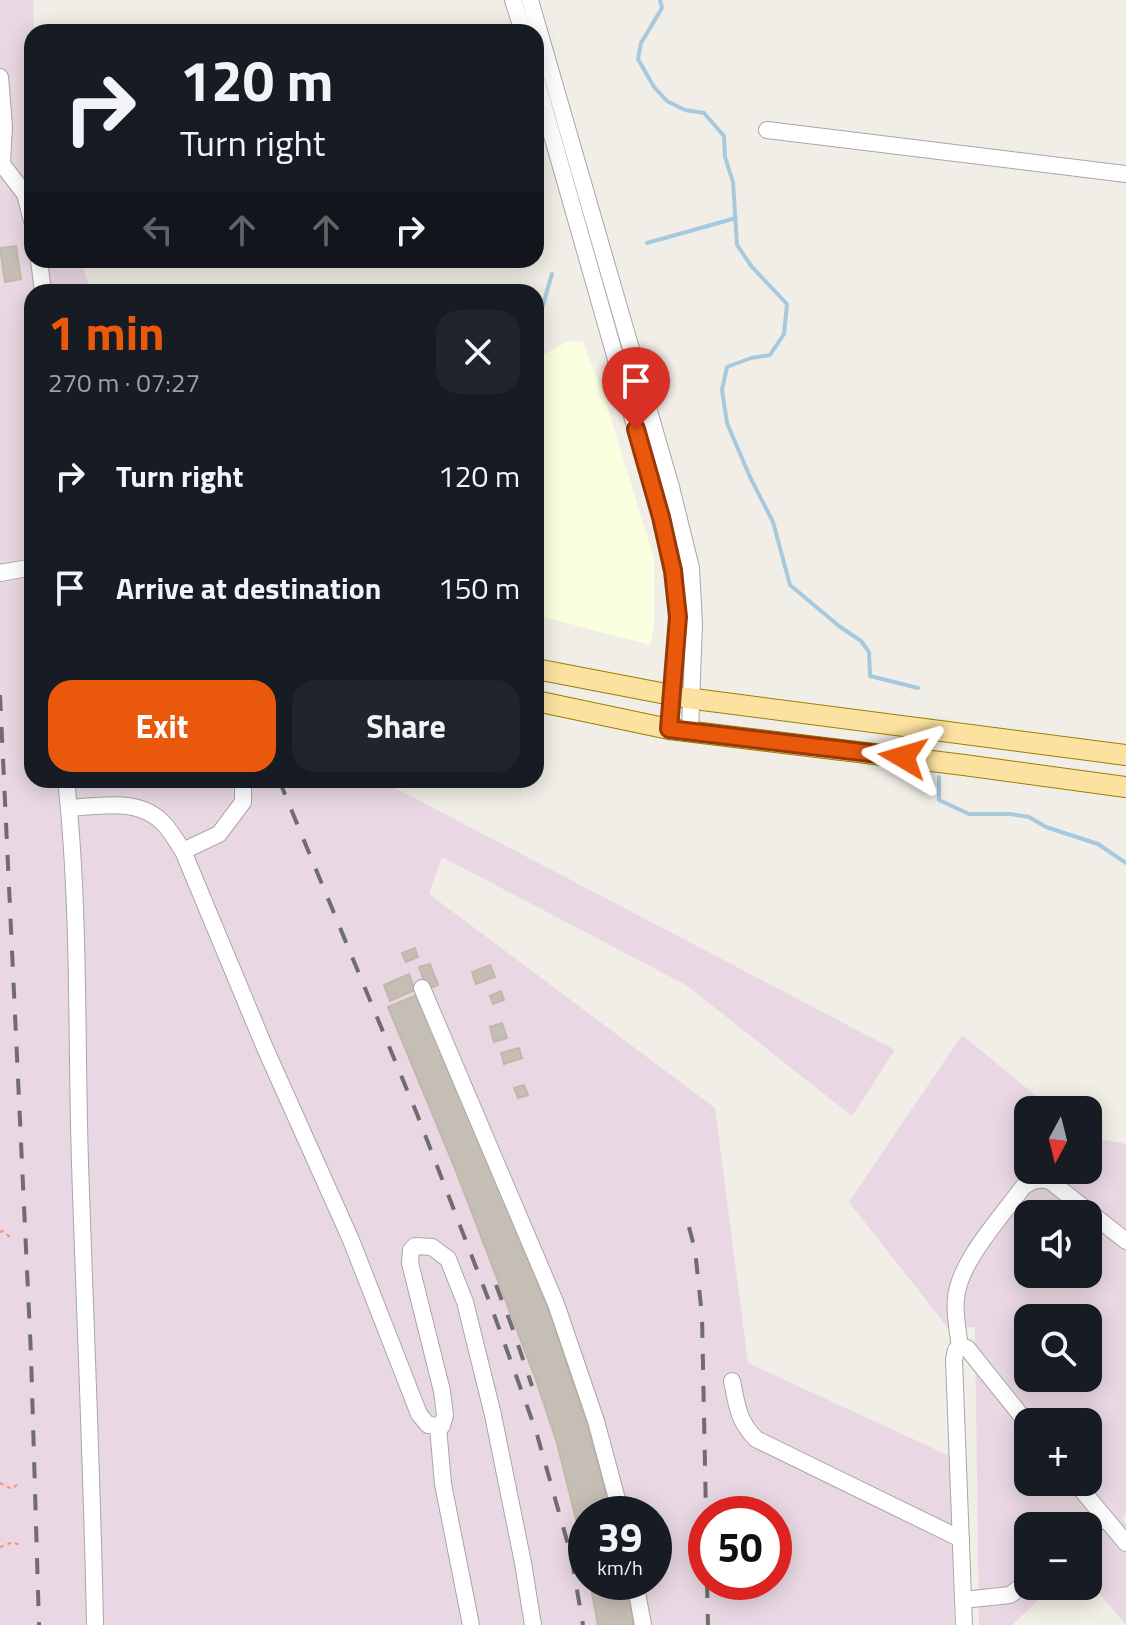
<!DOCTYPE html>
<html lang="en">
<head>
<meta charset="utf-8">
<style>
  body { margin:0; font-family:"Titillium Web",sans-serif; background:#20242c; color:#f1f3f6; height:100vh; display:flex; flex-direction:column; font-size:30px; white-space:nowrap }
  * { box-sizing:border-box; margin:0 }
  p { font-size:26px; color:#9ea1a6 }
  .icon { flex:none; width:44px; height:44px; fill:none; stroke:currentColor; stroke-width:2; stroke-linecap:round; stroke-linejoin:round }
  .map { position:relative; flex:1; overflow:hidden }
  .details { position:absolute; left:24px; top:284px; width:520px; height:504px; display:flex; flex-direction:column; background:#171b24; border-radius:24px; box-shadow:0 4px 20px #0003 }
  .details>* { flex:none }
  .hud { position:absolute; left:24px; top:24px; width:520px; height:244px; border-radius:24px; box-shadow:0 4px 20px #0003; background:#171b24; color:#f1f3f6; overflow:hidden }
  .needle { width:52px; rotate:187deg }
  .controls { position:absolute; left:1014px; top:1096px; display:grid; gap:16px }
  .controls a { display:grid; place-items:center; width:88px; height:88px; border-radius:16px; background:#171b24; box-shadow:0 4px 20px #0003; font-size:40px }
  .speed { position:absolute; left:568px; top:1496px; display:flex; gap:16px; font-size:40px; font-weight:700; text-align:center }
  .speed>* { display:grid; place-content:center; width:104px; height:104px; border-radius:50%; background:#171b24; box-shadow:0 4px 20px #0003; line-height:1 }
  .speed small { font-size:20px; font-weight:400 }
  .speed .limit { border:12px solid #d22; background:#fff; color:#111 }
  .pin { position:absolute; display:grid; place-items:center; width:68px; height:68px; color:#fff; margin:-82px -34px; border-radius:50% 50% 50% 0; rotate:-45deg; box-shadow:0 0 8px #0007 }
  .pin .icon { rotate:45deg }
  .me { position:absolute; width:88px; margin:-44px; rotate:277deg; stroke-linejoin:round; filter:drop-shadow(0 0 6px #0008) }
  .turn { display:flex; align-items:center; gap:28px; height:168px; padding:0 24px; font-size:36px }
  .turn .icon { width:104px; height:104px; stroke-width:2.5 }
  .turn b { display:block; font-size:56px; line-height:68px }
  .lanes { display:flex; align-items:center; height:76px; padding:0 24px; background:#0003; justify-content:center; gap:40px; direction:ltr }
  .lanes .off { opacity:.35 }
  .round { display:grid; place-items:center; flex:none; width:84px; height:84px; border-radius:24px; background:#20242c }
  .head { display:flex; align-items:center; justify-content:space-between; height:136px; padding:0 24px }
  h1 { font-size:48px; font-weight:700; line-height:60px; color:#ea580c }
  .button { display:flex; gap:16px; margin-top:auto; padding:16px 24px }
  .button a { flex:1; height:92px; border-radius:24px; background:#ea580c; color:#fff; font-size:32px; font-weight:700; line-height:92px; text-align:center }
  .button a+a { background:#20242c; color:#f1f3f6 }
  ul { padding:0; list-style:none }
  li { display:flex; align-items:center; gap:24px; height:112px; padding:0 24px }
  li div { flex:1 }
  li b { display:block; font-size:30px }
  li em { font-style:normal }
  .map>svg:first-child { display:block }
  .industrial { fill:#e9d8e3; fill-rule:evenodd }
  .education { fill:#faffe0 }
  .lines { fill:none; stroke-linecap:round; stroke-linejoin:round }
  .stream { stroke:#a7c9de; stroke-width:4 }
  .building { fill:#c5beb5; stroke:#c2b7a8; stroke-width:2 }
  .minor-casing { stroke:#a7a7a7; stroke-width:18 }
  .major-casing { stroke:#9b7f00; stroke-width:22 }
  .path { stroke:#fa916e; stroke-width:2; stroke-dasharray:4 4; stroke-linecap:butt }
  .minor { stroke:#fff; stroke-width:16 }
  .major { stroke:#fce2a0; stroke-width:20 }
  .rail { stroke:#6e6e6e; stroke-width:4; stroke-dasharray:16 16; stroke-linecap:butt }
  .route-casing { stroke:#983908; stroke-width:20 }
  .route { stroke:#ea580c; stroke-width:14 }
</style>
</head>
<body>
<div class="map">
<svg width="1126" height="1625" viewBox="0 0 1126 1625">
  <rect width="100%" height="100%" fill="#f0eee6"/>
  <g class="industrial">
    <path d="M0 0H33L34 32H32V260H80L91 292H32V780H380L895 1050 852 1116 686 985 442 857 429 894 715 1108 748 1363 952 1457 954 1625H0ZM586 1514H654V1582H586ZM706 1514H774V1582H706Z"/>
    <path d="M962 1035 1053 1110H1028V1170H1088V1137L1126 1144V1513L1122 1518 1126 1523V1625L1088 1580V1526H1028V1586H1053L1012 1625H979L975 1327 948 1328 849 1202ZM1028 1214H1088V1274H1028ZM1028 1318H1088V1378H1028ZM1028 1422H1088V1482H1028Z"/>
  </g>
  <polygon class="education" points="568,341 583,342 606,402 654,559 654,628 650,645 536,615 536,359"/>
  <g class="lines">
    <g class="stream">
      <polyline points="660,0 662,8 641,43 638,59 654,87 667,101 685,110 704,113 724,136 725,157 733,182 737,245 752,267 787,304 784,334 770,355 751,358 727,367 722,390 727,423 750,477 773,522 790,585 839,626 861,641 869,652 870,676 918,688"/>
      <polyline points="647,243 736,218"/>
      <polyline points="536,329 552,274"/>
      <polyline points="939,777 939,800 969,814 1010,814 1029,817 1046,827 1098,844 1126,863"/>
    </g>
  </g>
  <g class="building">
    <polygon points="16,246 21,279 5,282 0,248"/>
    <polygon points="415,948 418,957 406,962 402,953"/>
    <polygon points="430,964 438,985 427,989 419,967"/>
    <polygon points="490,965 495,977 476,984 472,972"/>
    <polygon points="409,974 415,990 390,1001 384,985"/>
    <polygon points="501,991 504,1000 493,1004 490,996"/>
    <polygon points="419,994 548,1308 589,1432 611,1514 586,1514 586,1559 557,1443 536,1380 454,1166 388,1007"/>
    <polygon points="502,1023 507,1038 494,1042 490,1027"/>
    <polygon points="519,1048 522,1058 504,1064 501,1053"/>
    <polygon points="524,1085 528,1095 518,1098 514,1088"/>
    <polygon points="590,1582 627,1582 634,1625 598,1625"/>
  </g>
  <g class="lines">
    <g class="minor-casing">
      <g id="minor">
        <polyline points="513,0 523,32"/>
        <polyline points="530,0 671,487 691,568 694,624 690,731"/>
        <polyline points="0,77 4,126 2,164 25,194 32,221"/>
        <polyline points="536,79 661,517 673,571 678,617 669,729"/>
        <polyline points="767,130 1126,174"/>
        <polyline points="39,260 43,292"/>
        <polyline points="0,573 28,568 32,570"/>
        <path d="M66 780C80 907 76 1035 80 1163 85 1317 92 1471 95 1625"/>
        <path d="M69 808C101 806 141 797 165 825 172 833 177 842 183 851L265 1048 351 1240 419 1414 428 1425 442 1426 445 1415 442 1391 410 1263 411 1250 415 1246 432 1247 448 1259 465 1302 493 1415 523 1563 533 1625"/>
        <polyline points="183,851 219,834 243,802 243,780"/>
        <polyline points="422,988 556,1304 596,1421 621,1514"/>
        <path d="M960 1347C958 1331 954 1314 956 1298 959 1262 1002 1216 1023 1187 1033 1180 1039 1178 1050 1181L1126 1241"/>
        <path d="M732 1381C737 1405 738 1421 756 1439L961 1539"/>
        <polyline points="438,1427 443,1484 471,1625"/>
        <polyline points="1075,1482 1126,1543"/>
        <polyline points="1088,1531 1104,1517"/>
        <polyline points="635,1582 643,1625"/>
        <polyline points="963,1600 1010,1595 1028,1581"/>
        <polyline points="964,1625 954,1360 956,1350 960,1347 967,1348 1028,1424"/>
      </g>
    </g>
    <g class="major-casing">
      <g id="major">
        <polyline points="536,669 687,698 1126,755"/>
        <polyline points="536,701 669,729 964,765 1126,787"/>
      </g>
    </g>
    <g class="path">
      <polyline points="0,1232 3,1231 11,1238"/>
      <polyline points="0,1483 12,1489 20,1482"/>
      <polyline points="0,1547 13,1542 22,1546"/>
    </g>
    <use href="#minor" class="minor"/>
    <use href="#major" class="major"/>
    <g class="rail">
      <polyline points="0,695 31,1355 39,1625"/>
      <polyline points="279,780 417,1114 491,1306 536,1431 571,1555 583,1625"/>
      <polyline points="689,1227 695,1250 702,1316 706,1514"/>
      <polyline points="496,1285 512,1327 532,1386"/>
      <polyline points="707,1582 708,1625"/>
    </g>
  </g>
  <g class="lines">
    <g class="route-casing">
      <polyline id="route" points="636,429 661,517 673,571 678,617 669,729 903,757"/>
    </g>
    <use href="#route" class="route"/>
  </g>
</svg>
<div class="controls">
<a><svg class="needle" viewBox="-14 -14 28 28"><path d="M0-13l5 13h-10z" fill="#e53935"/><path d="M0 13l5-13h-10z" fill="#9ea1a6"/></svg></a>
<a><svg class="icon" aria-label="sound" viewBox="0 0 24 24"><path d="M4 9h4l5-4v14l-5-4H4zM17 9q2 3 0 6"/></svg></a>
<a><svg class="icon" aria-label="search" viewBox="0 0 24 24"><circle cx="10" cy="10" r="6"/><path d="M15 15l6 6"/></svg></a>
<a>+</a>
<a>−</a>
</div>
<div class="speed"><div>39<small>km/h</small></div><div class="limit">50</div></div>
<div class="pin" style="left:636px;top:429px;background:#d93025"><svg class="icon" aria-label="arrive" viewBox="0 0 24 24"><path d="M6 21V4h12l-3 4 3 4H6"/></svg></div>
<svg class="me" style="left:903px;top:757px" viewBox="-20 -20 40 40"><path d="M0-17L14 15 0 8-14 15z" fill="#ea580c" stroke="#fff" stroke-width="4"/></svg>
<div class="hud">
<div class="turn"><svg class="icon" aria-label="right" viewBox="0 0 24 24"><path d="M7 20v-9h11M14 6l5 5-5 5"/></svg><div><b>120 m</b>Turn right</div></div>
<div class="lanes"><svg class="icon off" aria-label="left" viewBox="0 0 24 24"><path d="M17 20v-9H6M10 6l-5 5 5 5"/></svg><svg class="icon off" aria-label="ahead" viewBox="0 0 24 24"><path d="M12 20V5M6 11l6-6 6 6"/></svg><svg class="icon off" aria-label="ahead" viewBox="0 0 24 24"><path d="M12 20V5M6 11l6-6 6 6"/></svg><svg class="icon" aria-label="right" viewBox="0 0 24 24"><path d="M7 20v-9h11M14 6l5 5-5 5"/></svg></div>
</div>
<section class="details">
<div class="head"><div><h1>1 min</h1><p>270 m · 07:27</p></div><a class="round"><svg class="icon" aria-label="close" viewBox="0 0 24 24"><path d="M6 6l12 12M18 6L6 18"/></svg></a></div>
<ul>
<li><svg class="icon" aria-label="right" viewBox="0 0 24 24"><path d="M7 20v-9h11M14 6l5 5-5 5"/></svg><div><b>Turn right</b></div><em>120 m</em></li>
<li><svg class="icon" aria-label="arrive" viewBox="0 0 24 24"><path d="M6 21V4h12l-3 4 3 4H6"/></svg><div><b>Arrive at destination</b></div><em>150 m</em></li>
</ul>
<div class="button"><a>Exit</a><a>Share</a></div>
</section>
</div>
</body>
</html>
